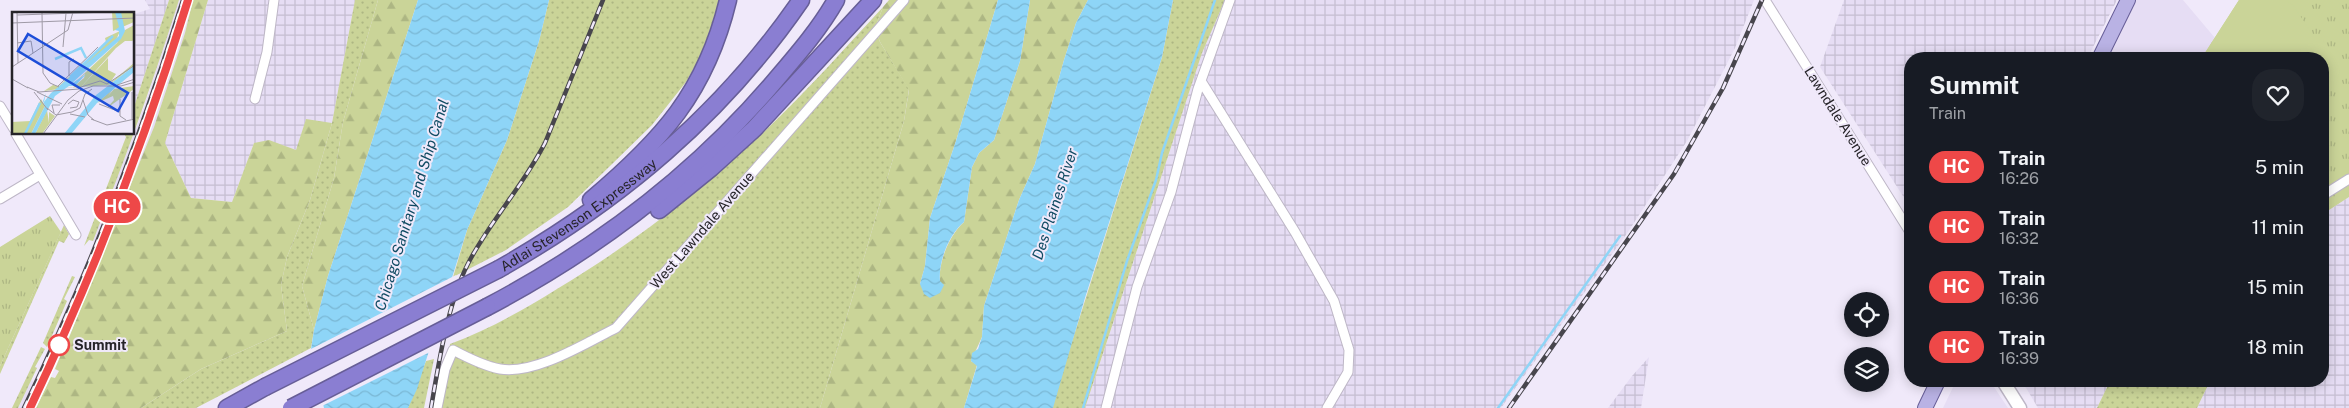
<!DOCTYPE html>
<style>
body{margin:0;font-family:"Public Sans",sans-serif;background:#20242c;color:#f1f3f6;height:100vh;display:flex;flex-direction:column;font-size:19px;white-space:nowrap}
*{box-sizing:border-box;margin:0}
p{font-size:16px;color:#9ea1a6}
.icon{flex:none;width:28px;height:28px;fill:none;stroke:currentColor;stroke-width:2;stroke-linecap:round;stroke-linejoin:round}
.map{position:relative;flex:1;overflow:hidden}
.sheet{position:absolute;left:1904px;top:52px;width:425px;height:335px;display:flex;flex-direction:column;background:#171b24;border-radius:20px;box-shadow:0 2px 12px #0003}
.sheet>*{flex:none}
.badge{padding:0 10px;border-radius:16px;font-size:18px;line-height:32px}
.tools{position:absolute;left:1844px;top:292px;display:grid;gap:10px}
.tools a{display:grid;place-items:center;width:45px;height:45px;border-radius:50%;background:#171b24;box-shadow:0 2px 12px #0003;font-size:25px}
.map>.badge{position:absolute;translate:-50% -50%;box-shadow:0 0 0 2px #fff}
.round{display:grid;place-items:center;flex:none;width:52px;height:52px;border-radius:20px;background:#20242c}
.head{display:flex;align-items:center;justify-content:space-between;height:85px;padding:0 25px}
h1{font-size:24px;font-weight:700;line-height:38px}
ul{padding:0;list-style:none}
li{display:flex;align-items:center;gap:15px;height:60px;padding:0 25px}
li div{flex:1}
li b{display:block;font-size:19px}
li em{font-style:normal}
li .badge{min-width:55px;font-weight:700;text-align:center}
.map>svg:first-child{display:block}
.built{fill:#e6ddf4}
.industrial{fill:url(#industrial-grid)}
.grass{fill:url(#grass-dots)}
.forest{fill:url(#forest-firs)}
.park{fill:url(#park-tufts)}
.garden{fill:#cad498}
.water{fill:url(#water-waves)}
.pier{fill:#f0e9fa}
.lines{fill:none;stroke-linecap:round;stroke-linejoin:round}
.stream{stroke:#8ed5f7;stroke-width:2.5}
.street-casing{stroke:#beb7c7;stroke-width:11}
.secondary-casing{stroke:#beb7c7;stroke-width:15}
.primary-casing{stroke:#675e97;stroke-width:16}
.highway-casing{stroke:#675e97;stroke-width:19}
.street{stroke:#fff;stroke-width:9}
.secondary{stroke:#fff;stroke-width:12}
.primary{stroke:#b9b2e4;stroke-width:14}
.highway{stroke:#8a7ed2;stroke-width:16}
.rail-casing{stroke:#48464d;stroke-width:4.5}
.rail{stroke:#f0e9fa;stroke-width:2.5;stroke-dasharray:8;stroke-linecap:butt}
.highway-bridge-casing{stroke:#675e97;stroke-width:19;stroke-linecap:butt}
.highway-bridge{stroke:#8a7ed2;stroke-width:16}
.line-casing{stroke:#fff;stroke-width:11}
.line{stroke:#ee4848;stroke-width:8}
.stop-dot{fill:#fff;stroke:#ee4848;stroke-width:2.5}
.labels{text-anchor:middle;stroke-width:4;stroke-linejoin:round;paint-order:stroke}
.street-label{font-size:14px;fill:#262429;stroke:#f0e9fa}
.stop-label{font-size:14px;font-weight:bold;fill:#262429;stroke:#f0e9fa;text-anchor:start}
.water-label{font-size:15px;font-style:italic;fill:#104b63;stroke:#f0e9fa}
.inset-river{fill:none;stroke:#8ed5f7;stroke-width:2.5}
.inset-road{fill:none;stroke:#9f9aa6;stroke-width:1}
.view{fill:#1d4ed8;fill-opacity:0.15;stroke:#1d4ed8;stroke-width:2.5}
.inset-edge{fill:none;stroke:#262429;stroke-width:2.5}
</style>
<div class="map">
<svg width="2349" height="408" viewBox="0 0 2349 408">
<defs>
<pattern id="industrial-grid" width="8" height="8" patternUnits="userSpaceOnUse" patternTransform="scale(1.25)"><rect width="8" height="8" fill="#e6ddf4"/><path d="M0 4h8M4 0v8" fill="none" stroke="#c5bed1"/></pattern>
<pattern id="grass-dots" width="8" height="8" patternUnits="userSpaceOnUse" patternTransform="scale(1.25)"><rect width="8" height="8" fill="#cad498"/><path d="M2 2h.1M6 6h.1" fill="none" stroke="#adb683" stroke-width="1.8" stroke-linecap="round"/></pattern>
<pattern id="forest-firs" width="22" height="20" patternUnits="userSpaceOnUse" patternTransform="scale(1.25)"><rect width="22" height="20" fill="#cad498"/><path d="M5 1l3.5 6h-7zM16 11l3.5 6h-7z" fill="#adb683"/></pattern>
<pattern id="park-tufts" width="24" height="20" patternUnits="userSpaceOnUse" patternTransform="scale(1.25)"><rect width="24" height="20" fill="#cad498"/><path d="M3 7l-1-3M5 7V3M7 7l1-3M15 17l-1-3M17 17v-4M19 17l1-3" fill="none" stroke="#adb683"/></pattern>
<pattern id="water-waves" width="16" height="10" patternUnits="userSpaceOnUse" patternTransform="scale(1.25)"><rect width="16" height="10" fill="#8ed5f7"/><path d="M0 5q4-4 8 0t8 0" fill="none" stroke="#7ab7d4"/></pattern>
</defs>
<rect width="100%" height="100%" fill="#f0e9fa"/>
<path class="built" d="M179,0H193L185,33L154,127L80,311L77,310L32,408H18L31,380L34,382L95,242L93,241L144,107Z
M2133,0H2183L2215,38L2201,59H2103Z
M1956,381H1990L2008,408H1943Z"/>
<path class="industrial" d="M145,0H169L134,107V14L150,9Z
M208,0H355L332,123L306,120L296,150L282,145L254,143L232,202L191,198L165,143Z
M1225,0H1754L1735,48L1687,141L1628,232L1501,408H1085L1202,53Z
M1844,0H2117L2087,59H1910V207L1820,67Z
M2349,197V408H2197L2210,381H2322L2323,214Z
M1649,357L1641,408H1608L1632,376Z
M2022,381H2110L2097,408H2038Z"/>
<path class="grass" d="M169,0H179C153,82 124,162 93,241L89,240L84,246L126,137L124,134H134V107Z
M355,0H378L343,122L334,178L302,286L314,330L311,348L196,408H141L201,369L287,331L281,285L287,257L310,200L332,123Z
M549,0H720L707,45L686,82L652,125L568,207L506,250L453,277L467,230L507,140L539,41Z
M1173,0H1225L1202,53L1085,408H1051L1162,57Z
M883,7L875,28L880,42L909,89L904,121L820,408H441L450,344C488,330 523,310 557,289C634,243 703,189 768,128C808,90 845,48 883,7Z
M64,225L69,234L64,243L59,241L0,374V366Z
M72,276L75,277L64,299L67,301L47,347L43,343Z
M41,347L45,349L35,367L37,368L18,408H12Z
M434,359L424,408H408L426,361Z
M2110,381H2210L2197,408H2097Z"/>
<path class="forest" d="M193,0H208L165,143L191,198L232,202L254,143L269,140L296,150L306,119L332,123L310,200L287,257L281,285L287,331L201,369L141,408H36L51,377L55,378L59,371L55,369L62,352L65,353L66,351L64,350L154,127L185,33Z
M378,0H418L328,276L314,330L302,286L334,178L343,122Z
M889,0H998L956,141L930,218L925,266L920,284L940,281C938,262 950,234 964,222L972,167L979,153L994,140L1020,61L1030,0H1088L1076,23L1064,60L1035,164L1019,200L984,306L982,337L971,361L977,365L964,408H820L904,121L909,90L880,42L875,28L883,7Z"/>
<path class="park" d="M2239,0H2349V197L2323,214L2322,59H2201Z
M50,216L61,232L0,366V247Z"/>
<path class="garden" d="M2239,0H2285L2293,5L2313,35L2321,37L2340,70L2336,85L2323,94L2322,59H2201Z"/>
<path class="water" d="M418,0H549L539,41L507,140L467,230L417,389L408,408H324L323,404L302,408L314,330L328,276Z
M998,0H1030L1020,61L994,140L979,153L972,167L964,222C949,234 938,262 940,281L944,285L940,293L930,298L924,294L920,284L925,266L930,218L956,141Z
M1088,0H1173L1162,57L1085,298L1053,408H964L977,366L971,361L972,353L978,349L982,337L984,306L1019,200L1035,164L1064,60L1076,23Z"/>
<path class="pier" d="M456,275L432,351L318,408H299L309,350Z"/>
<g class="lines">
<path class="stream" d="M1083,408L1127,261L1156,180L1162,153L1215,0
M1498,408L1620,236"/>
<defs>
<path id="street" d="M1765,0L1910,232
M1201,81L1295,232L1334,301L1349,350L1348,372L1327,408
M255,99L267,52L274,0
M0,106L14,129
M16,134L76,235
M2322,196L2349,179
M0,199L40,175
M437,408L445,369L453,350C468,358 484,366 500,369C535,375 586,343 616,328L904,0
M1106,408L1137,287L1171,192L1198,89L1230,0"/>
<path id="secondary" d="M2003,381L2020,408"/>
<path id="primary" d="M2099,59L2128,0
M1925,408L1938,381"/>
<g id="highway">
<path d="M591,200C662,140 706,92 728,0"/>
<path d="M659,210L711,168L754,129L873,0"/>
<path id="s1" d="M499,269C620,200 722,115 801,0"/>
<path d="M487,307C597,249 693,177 774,82C796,56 819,30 836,0"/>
<path d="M227,408L265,387"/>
</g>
</defs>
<use href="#street" class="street-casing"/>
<use href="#secondary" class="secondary-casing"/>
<use href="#primary" class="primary-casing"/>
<use href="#highway" class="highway-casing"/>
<use href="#street" class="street"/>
<use href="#secondary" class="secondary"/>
<use href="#primary" class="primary"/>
<use href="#highway" class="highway"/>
<defs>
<path id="rail" d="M24,408C87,276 140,140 183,0
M431,408C439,362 448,299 471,258C493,218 524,184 545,143L603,0
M1509,408L1674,174L1723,88L1762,0"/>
</defs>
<use href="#rail" class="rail-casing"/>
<use href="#rail" class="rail"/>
<defs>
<path id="highway-bridge" d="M265,387L499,269
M291,408L487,307"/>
</defs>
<use href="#highway-bridge" class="highway-bridge-casing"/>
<use href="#highway-bridge" class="highway-bridge"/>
</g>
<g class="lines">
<defs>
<path id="line" d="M30,408C93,276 145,140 188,0"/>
</defs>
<use href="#line" class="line-casing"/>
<use href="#line" class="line"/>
</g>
<circle class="stop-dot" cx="59" cy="345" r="10"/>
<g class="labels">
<g class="street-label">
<text transform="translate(1838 116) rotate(58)" y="5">Lawndale Avenue</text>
<text dy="5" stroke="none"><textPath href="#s1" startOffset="96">Adlai Stevenson Expressway</textPath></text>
<text transform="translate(702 230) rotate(-49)" y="5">West Lawndale Avenue</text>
</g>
<g class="stop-label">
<text x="74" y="350">Summit</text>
</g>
<g class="water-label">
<text transform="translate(1055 204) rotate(-72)" y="5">Des Plaines River</text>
<text transform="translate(412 205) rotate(-73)" y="5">Chicago Sanitary and Ship Canal</text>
</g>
</g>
<g transform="translate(12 12)">
<rect width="122" height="122" fill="#f0e9fa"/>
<path d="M108,19L104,28L47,77L32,79L41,73L47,74L76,48L94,30L93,26ZM96,46V58L104,62L97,72L122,51V54L97,73L69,75ZM29,87L33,94L19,122H0V110L18,109ZM35,98L37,111V100L43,104L30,122H23Z" fill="#cad498"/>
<path d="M122,13V28H120L122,29H113L104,36L69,75L53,76H60L72,66L73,62L59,74L105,31L113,18ZM122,74V77L95,96L102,88L101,84L85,91L101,77L96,84L102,77Z" fill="#cad498"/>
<path d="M100,0H122V10L101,19Z" fill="#cad498"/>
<path d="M103,0H109L113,19L109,27L59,72L74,62L63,74H57L43,84L23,122H19L33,94L31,89L34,81L32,90L39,81L107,24V19L103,18L107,15ZM122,54V60L85,91L59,122H52L84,83Z" fill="#8ed5f7"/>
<path class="inset-river" d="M43,47L69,36L74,46M58,65L101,24M13,122L28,91"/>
<path class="inset-road" d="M5,0L6,51M30,1L31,61L38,71L47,75M5,3L97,0M0,11L123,6M5,31L19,29L21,41M51,35L54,1M0,55L56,18L61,0M57,64V50L62,47M0,67L16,76M105,73L123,67M46,74L86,35M15,75L27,80L67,77M66,76L88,69L95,72L123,53M22,80L36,98M25,80L50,92M120,80V107M108,87V104L114,108M71,88L76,103L82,108M56,92L61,88L67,90L65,95L58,96M87,92L108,100M35,96L44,103L60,100L68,96L73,82L80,77M42,101L40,93H48M58,102L73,105M79,107L95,113L123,107M31,122L56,88L67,79L81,74H109L123,70"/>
<path class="view" d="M16,22L116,81L106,99L6,39Z"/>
<rect width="122" height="122" class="inset-edge"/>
</g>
</svg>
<div class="tools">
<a><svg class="icon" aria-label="locate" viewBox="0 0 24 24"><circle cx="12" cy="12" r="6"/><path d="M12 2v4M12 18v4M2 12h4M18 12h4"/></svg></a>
<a><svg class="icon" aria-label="layers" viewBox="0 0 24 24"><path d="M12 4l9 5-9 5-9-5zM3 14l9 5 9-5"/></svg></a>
</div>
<b class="badge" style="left:117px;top:207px;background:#ee4848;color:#fff">HC</b>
<section class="sheet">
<div class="head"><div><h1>Summit</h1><p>Train</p></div><a class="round"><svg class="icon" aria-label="heart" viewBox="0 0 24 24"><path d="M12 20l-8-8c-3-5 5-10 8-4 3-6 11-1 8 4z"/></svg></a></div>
<ul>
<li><span class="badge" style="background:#ee4848;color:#fff">HC</span><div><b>Train</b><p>16:26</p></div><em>5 min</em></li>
<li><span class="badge" style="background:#ee4848;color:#fff">HC</span><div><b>Train</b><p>16:32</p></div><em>11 min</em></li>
<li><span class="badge" style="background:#ee4848;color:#fff">HC</span><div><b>Train</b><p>16:36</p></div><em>15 min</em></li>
<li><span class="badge" style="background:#ee4848;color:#fff">HC</span><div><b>Train</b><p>16:39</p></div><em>18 min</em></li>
</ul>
</section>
</div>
